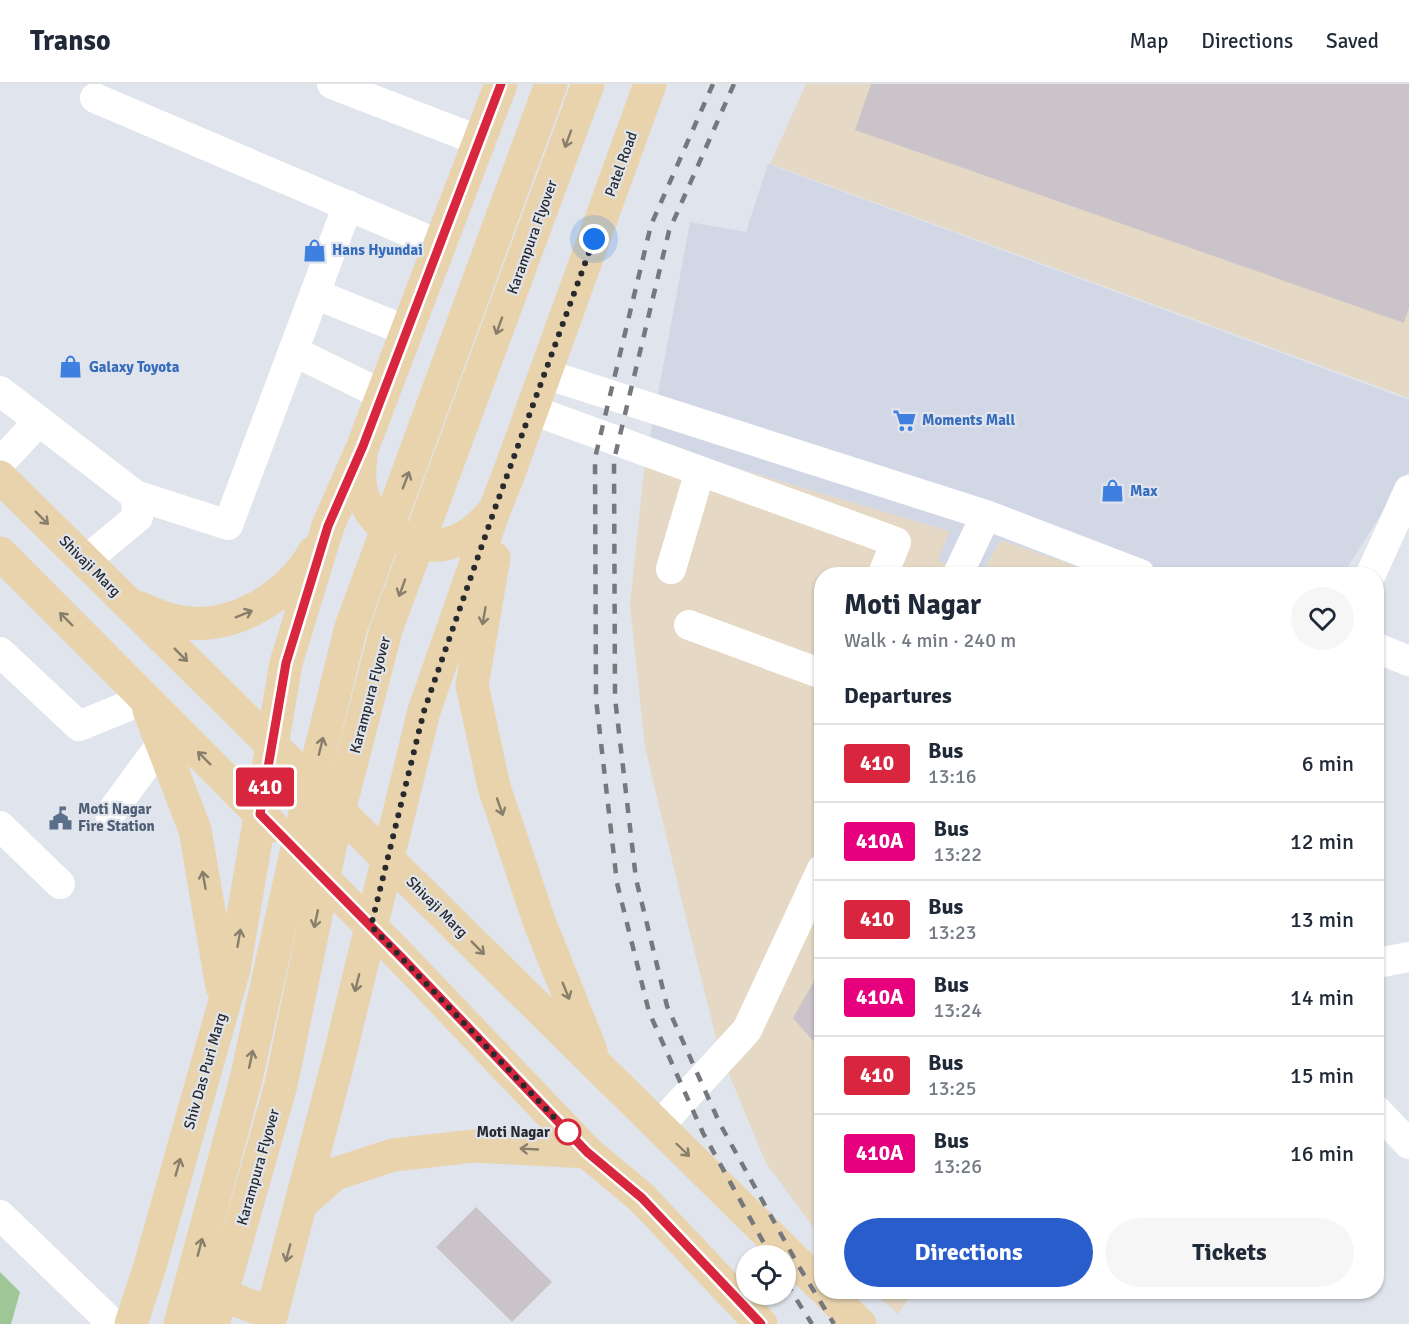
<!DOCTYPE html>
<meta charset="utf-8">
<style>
body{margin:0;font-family:Signika,sans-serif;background:#f6f6f7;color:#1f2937;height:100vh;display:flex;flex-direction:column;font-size:22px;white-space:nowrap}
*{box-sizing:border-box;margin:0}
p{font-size:20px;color:#747a83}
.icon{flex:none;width:33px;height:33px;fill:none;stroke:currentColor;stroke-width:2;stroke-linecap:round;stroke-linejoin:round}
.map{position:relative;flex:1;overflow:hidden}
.sheet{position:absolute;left:814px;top:483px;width:570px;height:732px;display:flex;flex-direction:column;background:#fff;border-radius:24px;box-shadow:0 2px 4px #0004}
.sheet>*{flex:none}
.badge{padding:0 12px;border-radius:4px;font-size:21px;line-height:39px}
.buttons{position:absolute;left:736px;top:1161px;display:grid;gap:12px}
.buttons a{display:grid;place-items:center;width:60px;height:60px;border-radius:50%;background:#fff;box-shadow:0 2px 4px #0004;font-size:30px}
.you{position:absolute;width:30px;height:30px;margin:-15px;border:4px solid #fff;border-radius:50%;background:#1a73e8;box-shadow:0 0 0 9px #1a73e833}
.map>.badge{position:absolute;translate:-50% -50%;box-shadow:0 0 0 3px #fff}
h2{padding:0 30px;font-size:22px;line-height:54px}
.round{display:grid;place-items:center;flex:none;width:63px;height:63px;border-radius:32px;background:#f6f6f7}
.summary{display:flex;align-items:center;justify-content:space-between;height:102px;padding:0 30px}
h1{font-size:28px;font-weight:700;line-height:45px}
.primary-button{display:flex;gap:12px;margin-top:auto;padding:12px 30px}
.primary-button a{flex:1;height:69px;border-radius:36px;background:#285dcb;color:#fff;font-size:24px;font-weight:700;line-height:69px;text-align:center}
.primary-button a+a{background:#f6f6f7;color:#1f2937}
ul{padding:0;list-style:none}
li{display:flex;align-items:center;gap:18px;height:78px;padding:0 30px;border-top:2px solid #e0e1e3}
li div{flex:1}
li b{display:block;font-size:22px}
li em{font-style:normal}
li .badge{min-width:66px;font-weight:700;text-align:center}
header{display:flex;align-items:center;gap:36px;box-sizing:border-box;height:84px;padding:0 30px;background:#fff;border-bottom:2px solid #e0e1e3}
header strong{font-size:28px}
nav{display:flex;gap:33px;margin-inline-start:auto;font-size:21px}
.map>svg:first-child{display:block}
.commercial{fill:#e5d9c5}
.built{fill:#d2d7e6}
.green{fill:#9ec696}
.building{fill:#cac3ca}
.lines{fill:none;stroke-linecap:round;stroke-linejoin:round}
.minor{stroke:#fff;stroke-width:30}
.major{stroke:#e8d3ac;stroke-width:33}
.rail{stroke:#75787d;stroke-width:4.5;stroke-dasharray:10 10;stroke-linecap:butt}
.oneway{stroke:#887e6c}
.line-casing{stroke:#fff;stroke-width:14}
.line{stroke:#d7263d;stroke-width:9}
.walk{stroke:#282a2d;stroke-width:6;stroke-dasharray:0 10.8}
.stop-dot{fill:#fff;stroke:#d7263d;stroke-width:3}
.labels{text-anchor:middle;stroke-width:4.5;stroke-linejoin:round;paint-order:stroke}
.street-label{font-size:15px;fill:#282a2d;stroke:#e0e4ec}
.shop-label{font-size:15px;font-weight:bold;fill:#366cbe;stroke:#e0e4ec;text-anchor:start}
.service-label{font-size:15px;font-weight:bold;fill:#4e5e75;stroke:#e0e4ec;text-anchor:start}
.stop-label{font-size:15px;font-weight:bold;fill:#282a2d;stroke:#e0e4ec;text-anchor:end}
</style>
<header>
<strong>Transo</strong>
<nav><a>Map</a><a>Directions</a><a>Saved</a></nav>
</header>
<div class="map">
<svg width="1409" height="1240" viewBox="0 0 1409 1240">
<rect width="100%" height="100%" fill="#e0e4ec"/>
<path class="commercial" d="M806,0H1409V314L770,80Z
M647,358L950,447L967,490H822V1155L766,1079L720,969L681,814L645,663L630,521Z
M1001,456L1098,490H981Z
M873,1208H913L898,1230Z"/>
<path class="built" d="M768,80L1409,316V387L1343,490H1098L1001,456L981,490H967L938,477L949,447L649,358L690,138L746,148Z"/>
<path class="green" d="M0,1188L20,1208L11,1240H0Z"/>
<path class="building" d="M871,0H1409V224L1404,239L855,46Z
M822,883V967L793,934Z
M476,1123L552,1198L512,1238L436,1163Z"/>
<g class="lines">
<path class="minor" d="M332,0L480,57
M95,14L440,161
M315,210L407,247
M293,267L383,311
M545,290L986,431L1140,490
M0,307L135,411L138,433L85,477
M532,326L896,458L883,490
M0,379L39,337
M135,411L228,441L348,121
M671,485L700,387
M958,490L986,431
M1371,490L1409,406
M689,541L822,590
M1377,564L1409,577
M0,568L79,642L145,615
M110,730L162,659
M0,742L60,800
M1377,879L1409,873
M1377,1027L1409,1060
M659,1042L747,946L822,785
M0,1131L113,1240"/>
<path class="major" d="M361,374C359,387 359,402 364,415C377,448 419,470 453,458C471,452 481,441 494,427
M0,393L822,1203
M0,469L272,742
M494,474L472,601L494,703L539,837L591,967
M137,523C148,527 160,533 172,536C227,551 287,515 314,468
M149,626L195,746L222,903
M312,783L402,874L587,1068L642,1114L761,1240
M301,1120L335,1090L393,1071L474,1062L587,1068
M202,1203L272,1230
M827,1208L860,1240
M131,1240L150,1182L234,885L286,579L328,442L363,362L501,0
M180,1240L246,995L305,728L351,543L551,0
M213,1240L281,1001L332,754L386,546L588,0
M269,1240L338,978L424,627L494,427L508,392L650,0"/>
<path class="rail" d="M713,0L651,141L595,374L596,615L617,799L649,928L703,1049L771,1172
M734,0L669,147L614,376L615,614L636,795L667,922L720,1040L798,1181L834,1240
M786,1199L812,1240"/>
</g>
<defs><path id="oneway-shaft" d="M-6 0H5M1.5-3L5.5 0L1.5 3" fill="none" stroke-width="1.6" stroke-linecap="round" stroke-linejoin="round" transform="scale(1.5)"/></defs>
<g class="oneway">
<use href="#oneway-shaft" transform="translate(568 55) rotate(110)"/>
<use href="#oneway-shaft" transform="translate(499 242) rotate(110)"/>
<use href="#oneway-shaft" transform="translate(406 396) rotate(-69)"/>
<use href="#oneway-shaft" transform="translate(42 434) rotate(45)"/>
<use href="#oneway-shaft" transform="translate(402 504) rotate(110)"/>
<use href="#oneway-shaft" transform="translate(244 530) rotate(-22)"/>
<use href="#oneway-shaft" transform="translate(484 532) rotate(100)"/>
<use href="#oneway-shaft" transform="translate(66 535) rotate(-135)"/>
<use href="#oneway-shaft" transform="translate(181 571) rotate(45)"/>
<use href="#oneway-shaft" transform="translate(321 662) rotate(-76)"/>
<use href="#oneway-shaft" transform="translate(204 674) rotate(-135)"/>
<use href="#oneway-shaft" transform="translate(500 723) rotate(71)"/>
<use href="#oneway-shaft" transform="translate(204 796) rotate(-100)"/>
<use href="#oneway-shaft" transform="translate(316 835) rotate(102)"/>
<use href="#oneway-shaft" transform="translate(239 854) rotate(-80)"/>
<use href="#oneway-shaft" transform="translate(478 864) rotate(45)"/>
<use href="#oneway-shaft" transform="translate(357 899) rotate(104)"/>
<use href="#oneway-shaft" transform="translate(566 907) rotate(68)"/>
<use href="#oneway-shaft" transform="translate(251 975) rotate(-78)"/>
<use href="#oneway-shaft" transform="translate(529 1065) rotate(-177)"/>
<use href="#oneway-shaft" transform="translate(683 1066) rotate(44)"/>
<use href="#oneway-shaft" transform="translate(178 1083) rotate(-74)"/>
<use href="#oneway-shaft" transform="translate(200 1163) rotate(-75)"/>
<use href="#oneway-shaft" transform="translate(288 1169) rotate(105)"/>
</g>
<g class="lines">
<defs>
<path id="line" d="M501,0L363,362L328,442L286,579L260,730L402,874L587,1068L642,1114L761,1240"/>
</defs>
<use href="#line" class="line-casing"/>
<use href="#line" class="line"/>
<path class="walk" d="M568,1048L572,1052L371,842L424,627L494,427L594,155"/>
</g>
<defs>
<symbol id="shop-bare" viewBox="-9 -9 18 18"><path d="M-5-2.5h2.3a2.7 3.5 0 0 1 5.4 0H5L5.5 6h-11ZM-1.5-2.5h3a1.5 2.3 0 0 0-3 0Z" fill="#3f7fe0" stroke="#e0e4ec" stroke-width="2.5" paint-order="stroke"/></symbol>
<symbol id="supermarket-bare" viewBox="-9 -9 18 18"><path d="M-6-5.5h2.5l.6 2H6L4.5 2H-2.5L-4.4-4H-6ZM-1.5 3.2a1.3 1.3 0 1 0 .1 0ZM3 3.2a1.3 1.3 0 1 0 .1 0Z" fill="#3f7fe0" stroke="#e0e4ec" stroke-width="2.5" paint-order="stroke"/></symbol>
<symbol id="civic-bare" viewBox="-9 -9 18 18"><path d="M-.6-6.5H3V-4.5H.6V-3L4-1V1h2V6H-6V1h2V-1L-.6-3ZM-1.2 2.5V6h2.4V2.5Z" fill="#5c6f8a" stroke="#e0e4ec" stroke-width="2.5" paint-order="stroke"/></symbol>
</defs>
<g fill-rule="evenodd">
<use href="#shop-bare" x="298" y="150" width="33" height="33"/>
<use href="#shop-bare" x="54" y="266" width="33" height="33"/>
<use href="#supermarket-bare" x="888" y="320" width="33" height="33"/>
<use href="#shop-bare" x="1096" y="390" width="33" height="33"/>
<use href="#civic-bare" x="44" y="718" width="33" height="33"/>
</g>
<circle class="stop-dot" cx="568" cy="1048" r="12"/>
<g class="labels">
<g class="street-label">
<text transform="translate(621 80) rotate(-70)" y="5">Patel Road</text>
<text transform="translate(532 153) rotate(-70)" y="5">Karampura Flyover</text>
<text transform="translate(90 482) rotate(45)" y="5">Shivaji Marg</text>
<text transform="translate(370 611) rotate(-75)" y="5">Karampura Flyover</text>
<text transform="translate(437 823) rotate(45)" y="5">Shivaji Marg</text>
<text transform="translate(205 987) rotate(-74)" y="5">Shiv Das Puri Marg</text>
<text transform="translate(258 1083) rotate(-74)" y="5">Karampura Flyover</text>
</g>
<g class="shop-label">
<text x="332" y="171">Hans Hyundai</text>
<text x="89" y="288">Galaxy Toyota</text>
<text x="922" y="341">Moments Mall</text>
<text x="1130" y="412">Max</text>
</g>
<g class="service-label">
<text x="78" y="730">Moti Nagar<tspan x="78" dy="17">Fire Station</tspan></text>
</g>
<g class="stop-label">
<text x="550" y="1053">Moti Nagar</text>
</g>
</g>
</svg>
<div class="buttons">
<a><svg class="icon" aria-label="locate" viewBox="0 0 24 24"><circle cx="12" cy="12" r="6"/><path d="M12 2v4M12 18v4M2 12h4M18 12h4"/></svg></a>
</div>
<div class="you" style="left:594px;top:155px"></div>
<b class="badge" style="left:265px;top:703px;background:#d7263d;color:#fff">410</b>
<section class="sheet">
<div class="summary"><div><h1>Moti Nagar</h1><p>Walk · 4 min · 240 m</p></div><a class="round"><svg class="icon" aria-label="heart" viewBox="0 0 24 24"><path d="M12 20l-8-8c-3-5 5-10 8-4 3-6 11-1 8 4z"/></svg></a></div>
<h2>Departures</h2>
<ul>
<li><span class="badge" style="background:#d7263d;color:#fff">410</span><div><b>Bus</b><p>13:16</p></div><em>6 min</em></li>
<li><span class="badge" style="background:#e6007e;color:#fff">410A</span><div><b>Bus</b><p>13:22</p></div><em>12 min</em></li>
<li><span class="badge" style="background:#d7263d;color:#fff">410</span><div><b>Bus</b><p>13:23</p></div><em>13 min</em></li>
<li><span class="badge" style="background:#e6007e;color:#fff">410A</span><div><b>Bus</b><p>13:24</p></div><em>14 min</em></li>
<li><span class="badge" style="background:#d7263d;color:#fff">410</span><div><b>Bus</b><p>13:25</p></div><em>15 min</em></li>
<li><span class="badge" style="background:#e6007e;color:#fff">410A</span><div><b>Bus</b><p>13:26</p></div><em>16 min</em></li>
</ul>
<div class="primary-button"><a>Directions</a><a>Tickets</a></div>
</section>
</div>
